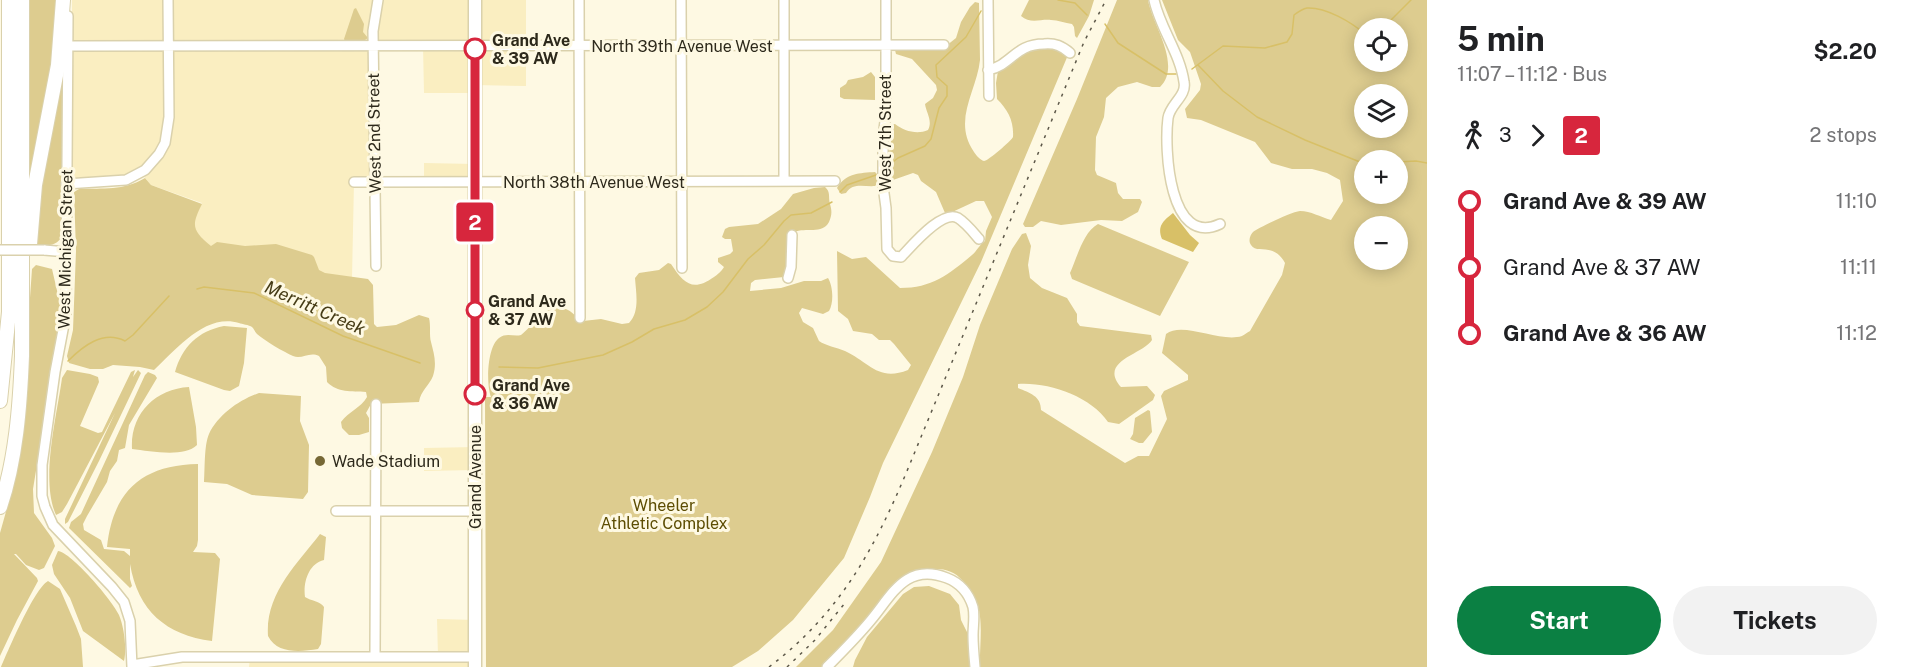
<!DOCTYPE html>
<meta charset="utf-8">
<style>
body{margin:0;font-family:"Public Sans",sans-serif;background:#f2f2f2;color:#202124;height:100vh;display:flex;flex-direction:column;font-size:22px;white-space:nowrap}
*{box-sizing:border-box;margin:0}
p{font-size:20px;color:#757577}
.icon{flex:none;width:33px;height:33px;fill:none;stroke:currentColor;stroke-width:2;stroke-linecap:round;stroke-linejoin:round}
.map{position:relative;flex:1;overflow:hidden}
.side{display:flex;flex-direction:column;background:#fff;width:480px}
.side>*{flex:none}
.badge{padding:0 12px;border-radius:4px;font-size:21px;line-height:39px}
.controls{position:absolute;left:1354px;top:18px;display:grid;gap:12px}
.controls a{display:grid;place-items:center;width:54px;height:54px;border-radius:50%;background:#fff;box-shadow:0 3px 15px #0003;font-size:30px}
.map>.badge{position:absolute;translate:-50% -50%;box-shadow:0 0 0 3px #fff}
.legs{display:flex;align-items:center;gap:9px;height:66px;padding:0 30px;font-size:20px}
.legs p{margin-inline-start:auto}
.overview{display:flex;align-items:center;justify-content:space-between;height:102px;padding:0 30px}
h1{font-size:33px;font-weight:700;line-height:45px}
.primary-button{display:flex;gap:12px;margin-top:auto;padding:12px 30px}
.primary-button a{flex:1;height:69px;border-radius:36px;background:#0b8043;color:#fff;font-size:24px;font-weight:700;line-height:69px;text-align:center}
.primary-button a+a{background:#f2f2f2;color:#202124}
ul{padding:0 30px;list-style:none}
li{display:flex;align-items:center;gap:21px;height:66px;font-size:22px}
li i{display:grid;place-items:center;width:9px;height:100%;margin:0 8px;background:currentColor}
li i::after{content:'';width:15px;height:15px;margin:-8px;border:4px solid;border-radius:50%;background:#fff}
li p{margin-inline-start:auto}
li:first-child i{background:linear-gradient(#0000 50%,currentColor 0)}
li:last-child i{background:linear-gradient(currentColor 50%,#0000 0)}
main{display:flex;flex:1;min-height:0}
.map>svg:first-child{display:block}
.built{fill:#faeec1}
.green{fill:#ddcc8f;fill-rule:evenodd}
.water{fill:#d8c067}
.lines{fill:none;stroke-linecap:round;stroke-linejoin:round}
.stream{stroke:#d8c067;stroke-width:1.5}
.minor-casing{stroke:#dad1ac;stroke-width:12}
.major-casing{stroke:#dad1ac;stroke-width:15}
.highway-casing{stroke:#dad1ac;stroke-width:16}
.minor{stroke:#fff;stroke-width:9}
.major{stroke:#fff;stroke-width:12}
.highway{stroke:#fff;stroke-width:14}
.rail{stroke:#5d5849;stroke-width:1.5;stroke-dasharray:3 6;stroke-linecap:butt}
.minor-bridge-casing{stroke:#dad1ac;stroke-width:12;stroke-linecap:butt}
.minor-bridge{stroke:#fff;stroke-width:9}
.line-1-casing{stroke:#fff;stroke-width:14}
.line-1{stroke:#d7263d;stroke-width:9}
.stop-1-dot{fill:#fff;stroke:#d7263d;stroke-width:3}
.poi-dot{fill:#766835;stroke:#fef9e3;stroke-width:2}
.labels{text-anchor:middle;stroke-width:6;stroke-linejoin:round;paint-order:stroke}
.stop-label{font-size:16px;font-weight:bold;fill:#2d291b;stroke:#fef9e3;text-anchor:start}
.street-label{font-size:16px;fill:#2d291b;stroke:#fef9e3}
.poi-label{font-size:16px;fill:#2d291b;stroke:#fef9e3;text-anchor:start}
.park-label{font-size:16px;fill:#5d4d03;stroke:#fef9e3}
.water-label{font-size:18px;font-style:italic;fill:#473d17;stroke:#fef9e3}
</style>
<main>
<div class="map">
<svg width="1427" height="667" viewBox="0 0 1427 667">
<rect width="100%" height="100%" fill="#fef9e3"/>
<path class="built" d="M72,0H526V86L475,85V93H424L423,46L374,47L376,182H354L352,278L343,336L254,293L196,232L194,225L195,217L202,203L151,185L141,173L137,175L72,183Z
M424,163L475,164V183L424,182Z
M475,447V470L424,471V448Z
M437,619L475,620V667H249L250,657L438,656Z"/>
<path class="green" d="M28,0H60L59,32L28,194Z
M1029,0H1094L1089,16L1077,38L1075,36L1074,27L1072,24C1065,23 1058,20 1051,20C1040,19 1030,24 1021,16Z
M1117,0H1148C1153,26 1182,65 1160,87H1152L1137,82L1118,87L1106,98L1104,117L1096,137L1095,170L1097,175L1116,183L1118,193L1123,199H1140L1142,202L1138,212L1122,221L1101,220L1061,225L1041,221L1033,227H1025L1023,224L1077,99Z
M1162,0H1427V667H980C979,636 988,605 963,581C955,572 947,569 935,569C921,570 907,572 896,581C886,590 880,603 871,614C857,633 839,651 821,667H796L833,630L881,562L932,452L963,377L980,325L1012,249L1022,234L1026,233L1031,246L1028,265L1030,278L1042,288L1067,298L1077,314V322L1080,326L1151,335L1152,340C1142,355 1098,361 1121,387L1147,386L1155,395L1153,400L1119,424L1108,422C1090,396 1049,382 1018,384V388C1030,393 1041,396 1041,410L1125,463L1138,456H1149L1167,419L1161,396L1164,391L1188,380V375L1162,353L1166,334C1183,321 1220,343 1242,336C1242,336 1250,331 1250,331L1282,275L1285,263C1273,241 1257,255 1251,245C1248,241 1250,235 1253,232C1260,227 1291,212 1300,211C1311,211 1320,217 1331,220L1343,201L1340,180L1327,173L1312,169H1292L1271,163L1255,142L1201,120L1187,118L1185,109L1200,90L1201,84L1190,52L1178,40ZM1365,28H1398V62H1365ZM1365,94H1398V128H1365ZM1365,160H1398V194H1365ZM1365,226H1398V260H1365Z
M975,2L979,3L980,60C977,91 952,120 974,152C976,155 980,160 984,161C988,161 1011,141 1013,137C1014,121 1008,110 997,99L996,83L998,71L1025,50L1047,46L1068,55L981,262L883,463L870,497L844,558L793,620L758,651L732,667H486L485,397H491C486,384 487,347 499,338C507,332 513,337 521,335C535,325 546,299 568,310C574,313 577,319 583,321L601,319L622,324L629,323C640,312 636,293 635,278L639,273L659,270L668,263L671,264C684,284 693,292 714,277C718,274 721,272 724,267L718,262V258L730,254L733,251L731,239H725L722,237L725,229L729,227L758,224L781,209L793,194L814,188L825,187C831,192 828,197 830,204C832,211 832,215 829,222C822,235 806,227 794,232L791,255L784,277L755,280L751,283L750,291L781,288L804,281H821L828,278C833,286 834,303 829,311L823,314L802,308L799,313L803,322L813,328L819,341C826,346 836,347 845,351C869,362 878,382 908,370L911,365L894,344L890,340H879L872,334L853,331L848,319L838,311L837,251L852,259L866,257L900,288C932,288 948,275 972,255C977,251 979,245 985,241L986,231L992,217L984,201H976L948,214L945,213L936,192L921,181L918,175L913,173L893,180L888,177L887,164L891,141L889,125L895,124C904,131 917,135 928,130C933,121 926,112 925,104L933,98L937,90L936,85L912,59L896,54L895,50L946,46L956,38L961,22L970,7Z
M356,8L364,24L363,32L368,38L362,42L345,41L344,39L354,9Z
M64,66L63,235C56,248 46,245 33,245L36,192Z
M871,72L875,77V100L844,99L840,97V88L846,84L848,80L863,77Z
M875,172L878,175V183L875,186C864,187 853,182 846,193L841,194L837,188C846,173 860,173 875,172Z
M145,178L151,185L202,204C191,226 192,230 211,246L217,242L245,246L276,244L312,255L314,257L319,270L325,273L368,279L373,285L374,324L377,327L396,325L419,315L429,318C431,326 429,335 431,342C434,354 437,363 433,376C429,386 421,390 419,402L371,404L366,413L369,418V432L359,435H349L342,428L341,422C349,411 361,408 367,397L366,392C351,391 338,393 327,382L326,367L319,356C309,351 302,360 293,356C284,352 265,341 257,334C255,332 254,329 252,327C249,325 242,324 239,323C205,313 176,350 154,370L140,367L113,365L103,369H90L69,363L67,356L73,330L76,251L74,192L79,189C104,188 123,191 145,178Z
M1098,224L1189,262L1160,316L1072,279L1070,273C1077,258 1083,232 1098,224Z
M36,265L52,269L62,312L33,489L34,513L52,538L55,546L44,568L39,570L26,565L16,554H14L37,578L38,581L17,620L0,656V533L16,476L23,433L27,398L29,312L32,269Z
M224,326L247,328L244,363L239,386L230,391L224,390L175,372C182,347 198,331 224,326Z
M67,370L90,374L98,377L99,382L80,426L98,433L102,432L131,372L135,370L133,377L138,370L141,373L99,461L68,522L65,524V519L115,413L67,504L62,512L56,515C40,480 57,415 62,378Z
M148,372L155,375L157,378L129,425L125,448L119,450L117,461L110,471L107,482L87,516L83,524L84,530L101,540L104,549L124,551L130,556V549L107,547C113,491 142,465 198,464V540L197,546L193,552L215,553L220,559L212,641C166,635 138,611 130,564V579L132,586L130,588L69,528L71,522L81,514L145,375Z
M189,387L196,427L197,445C184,458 150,451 132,449C130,414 155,389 189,387Z
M259,393L301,396L300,421L309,445L308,492L303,499L252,495L227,484L204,482C205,469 204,445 209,434C218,415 239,400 259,393Z
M1148,410L1150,411L1152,432L1143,443H1139L1130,439L1133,434L1135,418Z
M320,534L326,537L324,560C308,564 303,583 305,597C311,601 320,601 324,607L321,644L318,649C300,652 277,654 268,636C265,594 297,564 320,534Z
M58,551C71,552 113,601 119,615C124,627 127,648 124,661L83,631L70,598L54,574L52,565Z
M48,581L60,589L76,626L81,639L83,667H1C9,649 34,589 48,581Z
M929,586L950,594L959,605L961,620L967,632L971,667H853L855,660L867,637L903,594L914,587Z"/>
<path class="water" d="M1173,213L1190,235L1199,243L1193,252L1162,239C1157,226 1163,221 1173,213Z"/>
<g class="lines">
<path class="stream" d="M1058,0L1075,3L1087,15
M1105,24L1118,43L1166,74H1176
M1383,28L1411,0
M1198,65L1223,91L1257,117L1305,140L1365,164
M1192,69L1223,46L1265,48L1287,42L1292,34L1294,15C1298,12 1302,9 1307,8C1326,7 1351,22 1365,34
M1398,162L1416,161L1427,163
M888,166L898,158L925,146L931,139L939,108L947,96V86L937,77L936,65L966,37L981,11
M840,192L847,185L876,175
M197,289L204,287L254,293L343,336L420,363
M68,361C83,346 103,330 125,341L133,335L169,296
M499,367L538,368L603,355L632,342L654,329L685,320L707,307L723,292L748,259L764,245L784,221L791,215L811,213L832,202"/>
<defs>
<path id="minor" d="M579,0L580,318
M681,0L682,268
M886,0V114L883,137V186L886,208L887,249L893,256L901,257C911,247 942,209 958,218C966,223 973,232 979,239
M988,0L989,96
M1154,0C1160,28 1180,53 1184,82C1187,96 1170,104 1168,118C1164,149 1169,248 1220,224
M68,16L66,314L55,372L42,465V496L45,507L53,525L112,587L124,602L130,621L132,667
M68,46L944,45
M988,70C1012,65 1015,44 1044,44C1055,43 1062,46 1070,53
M784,181V0
M354,182L835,181
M66,184L126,180L145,170L159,154L165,143L169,117L168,0
M44,250L67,252
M376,266L373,31L378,0
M788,278L791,267L792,235
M336,511H475
M375,657L376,404
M132,665L182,657H475
M827,667C842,652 857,637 871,620C892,595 906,562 947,578C960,583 969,594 973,607C975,616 973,626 973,635C973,646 974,656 975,667"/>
<path id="major" d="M475,0V667"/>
<path id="highway" d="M30,244L35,185L58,65L63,0
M0,401L9,312V0
M0,507C16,460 20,406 22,356V0"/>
</defs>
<use href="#minor" class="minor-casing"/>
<use href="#major" class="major-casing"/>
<use href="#highway" class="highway-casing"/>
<use href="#minor" class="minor"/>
<use href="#major" class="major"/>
<use href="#highway" class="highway"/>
<path class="rail" d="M769,667C839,614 874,550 907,471L1084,42L1106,0
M787,667L815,640L845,603"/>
<defs>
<path id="minor-bridge" d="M0,250H44"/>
</defs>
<use href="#minor-bridge" class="minor-bridge-casing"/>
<use href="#minor-bridge" class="minor-bridge"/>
</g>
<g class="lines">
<defs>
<path id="line-1" d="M475,49V394"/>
</defs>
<use href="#line-1" class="line-1-casing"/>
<use href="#line-1" class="line-1"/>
</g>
<g class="stop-1-dot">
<circle cx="475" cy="49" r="10"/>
<circle cx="475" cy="310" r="8"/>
<circle cx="475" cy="394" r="10"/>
</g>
<circle class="poi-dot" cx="320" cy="461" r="6"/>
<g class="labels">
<g class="stop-label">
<text x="492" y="46">Grand Ave<tspan x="492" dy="18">&amp; 39 AW</tspan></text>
<text x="488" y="307">Grand Ave<tspan x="488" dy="18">&amp; 37 AW</tspan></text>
<text x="492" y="391">Grand Ave<tspan x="492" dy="18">&amp; 36 AW</tspan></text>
</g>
<g class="street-label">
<text x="682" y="52">North 39th Avenue West</text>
<text transform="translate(374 133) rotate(-91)" y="6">West 2nd Street</text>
<text transform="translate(885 133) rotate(-90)" y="6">West 7th Street</text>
<text x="594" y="188">North 38th Avenue West</text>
<text transform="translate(65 249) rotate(-89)" y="6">West Michigan Street</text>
<text transform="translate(475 477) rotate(-90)" y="6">Grand Avenue</text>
</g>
<g class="poi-label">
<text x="332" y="467">Wade Stadium</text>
</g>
<g class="park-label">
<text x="664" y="511">Wheeler<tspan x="664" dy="18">Athletic Complex</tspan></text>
</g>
<g class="water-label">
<text transform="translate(315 308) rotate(24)" y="6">Merritt Creek</text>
</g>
</g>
</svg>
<div class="controls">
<a><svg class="icon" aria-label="locate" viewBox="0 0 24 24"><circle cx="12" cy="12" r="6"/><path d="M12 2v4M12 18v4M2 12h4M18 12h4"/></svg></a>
<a><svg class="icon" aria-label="layers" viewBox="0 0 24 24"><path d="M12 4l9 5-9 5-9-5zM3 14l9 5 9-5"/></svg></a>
<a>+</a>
<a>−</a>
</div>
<b class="badge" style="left:475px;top:222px;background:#d7263d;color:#fff">2</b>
</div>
<section class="side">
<div class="overview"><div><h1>5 min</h1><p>11:07 – 11:12 · Bus</p></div><b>$2.20</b></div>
<div class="legs"><svg class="icon" aria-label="walk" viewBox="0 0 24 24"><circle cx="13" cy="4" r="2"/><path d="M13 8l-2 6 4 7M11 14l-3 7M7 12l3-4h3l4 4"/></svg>3<svg class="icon" aria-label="forward" viewBox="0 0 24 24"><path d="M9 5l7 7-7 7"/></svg><b class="badge" style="background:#d7263d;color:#fff">2</b><p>2 stops</p></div>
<ul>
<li><i style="color:#d7263d"></i><b>Grand Ave &amp; 39 AW</b><p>11:10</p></li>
<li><i style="color:#d7263d"></i><span>Grand Ave &amp; 37 AW</span><p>11:11</p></li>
<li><i style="color:#d7263d"></i><b>Grand Ave &amp; 36 AW</b><p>11:12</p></li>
</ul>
<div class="primary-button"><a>Start</a><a>Tickets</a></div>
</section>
</main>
